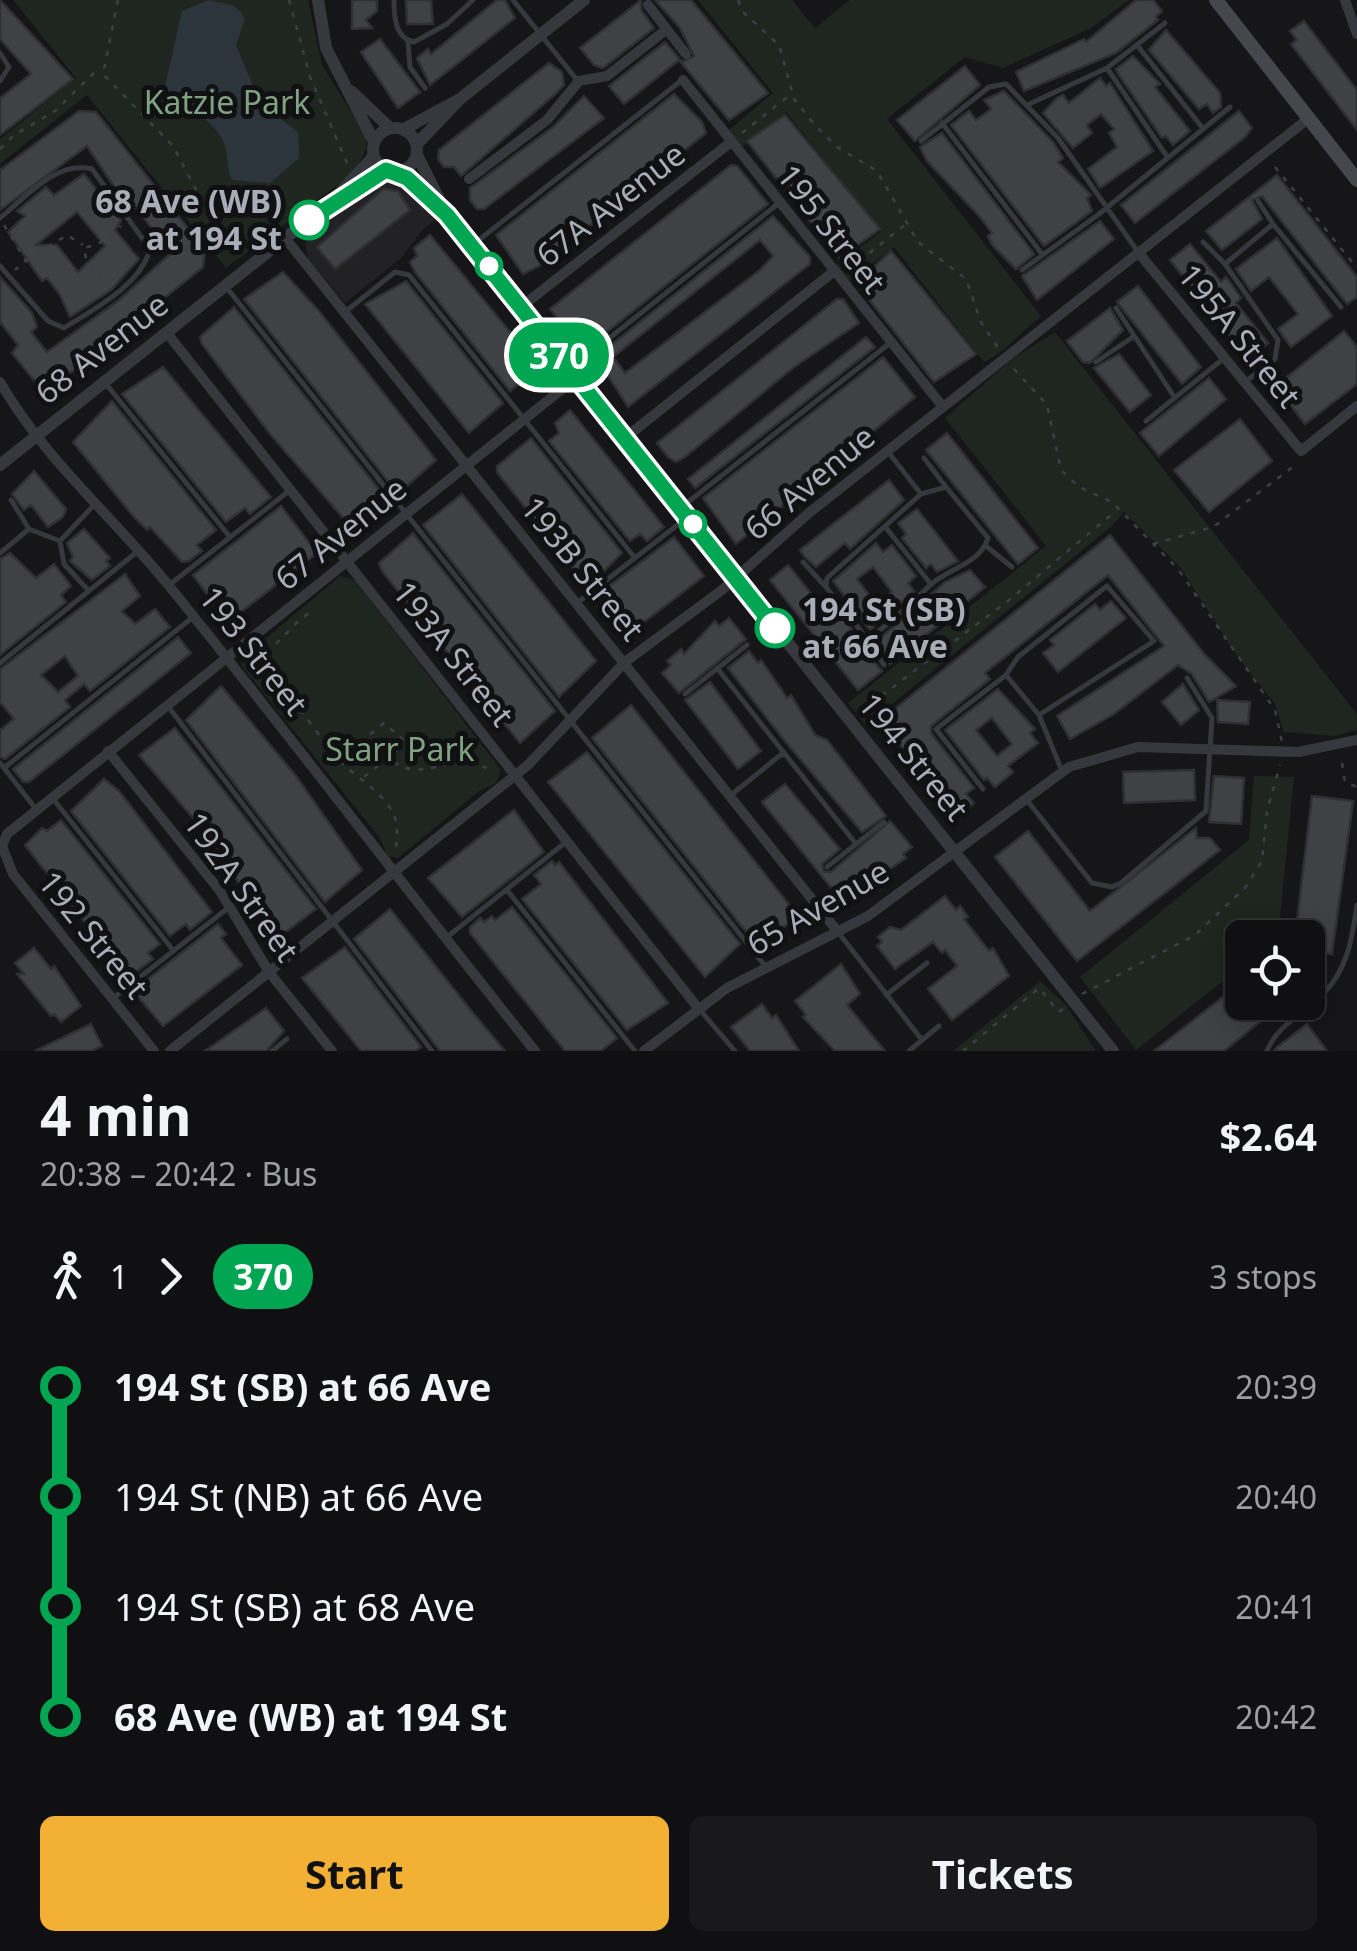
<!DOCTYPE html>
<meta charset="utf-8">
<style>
body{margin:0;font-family:"Noto Sans",sans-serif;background:#19191b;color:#f1f3f6;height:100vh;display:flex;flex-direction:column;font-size:38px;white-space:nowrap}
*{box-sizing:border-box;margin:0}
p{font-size:32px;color:#9c9d9f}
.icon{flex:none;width:55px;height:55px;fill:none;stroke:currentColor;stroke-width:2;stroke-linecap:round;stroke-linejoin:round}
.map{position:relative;height:1051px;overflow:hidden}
.side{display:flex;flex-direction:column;background:#101012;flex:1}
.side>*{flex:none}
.badge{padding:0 20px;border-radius:32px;font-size:35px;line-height:65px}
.fabs{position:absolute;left:1225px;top:920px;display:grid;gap:20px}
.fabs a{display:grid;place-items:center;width:100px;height:100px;border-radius:15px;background:#101012;box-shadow:0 5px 25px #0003,0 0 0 2px #303032;font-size:50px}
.map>.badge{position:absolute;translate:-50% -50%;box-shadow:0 0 0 5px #fff}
.legs{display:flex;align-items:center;gap:15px;height:110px;padding:0 40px;font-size:32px}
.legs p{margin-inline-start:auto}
.headline{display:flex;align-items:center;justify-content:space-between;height:170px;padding:0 40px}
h1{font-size:55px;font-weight:700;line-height:75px}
.action{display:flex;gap:20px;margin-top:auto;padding:20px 40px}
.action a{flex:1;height:115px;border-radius:15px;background:#f2b134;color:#111;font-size:40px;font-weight:700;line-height:115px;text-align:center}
.action a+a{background:#19191b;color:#f1f3f6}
ul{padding:0 40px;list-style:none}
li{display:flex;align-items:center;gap:35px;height:110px;font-size:38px}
li i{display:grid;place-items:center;width:15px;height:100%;margin:0 12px;background:currentColor}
li i::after{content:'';width:25px;height:25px;margin:-12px;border:8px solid;border-radius:50%;background:#101012}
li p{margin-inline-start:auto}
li:first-child i{background:linear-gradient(#0000 50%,currentColor 0)}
li:last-child i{background:linear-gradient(currentColor 50%,#0000 0)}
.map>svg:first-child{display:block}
.built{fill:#222225}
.green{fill:#1e261f}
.water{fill:#2c353c}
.building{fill:#404145;stroke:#303034;stroke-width:2.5;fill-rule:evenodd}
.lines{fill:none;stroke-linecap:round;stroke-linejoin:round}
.path{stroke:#3d3f44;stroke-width:2.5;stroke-dasharray:5 8;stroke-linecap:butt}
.service{stroke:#37383d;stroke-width:5}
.minor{stroke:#37383d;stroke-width:10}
.tertiary{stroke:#37383d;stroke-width:12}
.secondary{stroke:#45474d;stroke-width:14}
.line-1-casing{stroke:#fff;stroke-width:22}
.line-1{stroke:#00a651;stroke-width:15}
.stop-1-dot{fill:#fff;stroke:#00a651;stroke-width:5}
.labels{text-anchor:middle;stroke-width:10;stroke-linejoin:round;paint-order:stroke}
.park-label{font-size:32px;fill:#7fa381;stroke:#111113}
.stop-label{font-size:32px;font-weight:bold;fill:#a8adb8;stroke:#111113;text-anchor:end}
.street-label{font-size:32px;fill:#a8adb8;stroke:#111113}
</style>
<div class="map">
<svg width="1357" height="1051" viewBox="0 0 1357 1051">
<rect width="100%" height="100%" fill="#161618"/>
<path class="built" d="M379,178L394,179L413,189L437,219L424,228L401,258L345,303L308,258L305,244L355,194Z"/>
<path class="green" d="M13,0H308L322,65L366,136V149L358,166L343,181L226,268L87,95L0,164V139L76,78Z
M698,0H792L815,28L850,0H1129L1091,28L1003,68L965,57L887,119L1041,316C1021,332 1006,351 984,362L894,247L850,282L837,266L881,231L786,112L742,147L729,130L773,93Z
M1055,332L1357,714V730L1335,736L1284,732L1275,704L1237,656L1180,567L1124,512L1112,526L866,725L848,703L1046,546L945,418L1011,360Z
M340,576L355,580L501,770L496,783L479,791L398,858L388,856L379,837L241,665L248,647L262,642Z
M1254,776L1294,777L1278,937L1242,938V966L1136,1050L1080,977L1249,840Z
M1040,981L1065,1004L1096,1051H953Z"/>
<path class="water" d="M209,0C227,6 235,0 245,19L236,45L260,103L298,132L299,158L270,183L232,180C226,167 229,154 223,141C212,117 180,105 164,91L182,11Z"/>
<path class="building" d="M0,0L73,79L0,135V98L31,74L0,39Z
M352,0H377V11L366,20L372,28L352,29Z
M406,0H431L433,24H407Z
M497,0H505L515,18L430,85L417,58L428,49L431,54Z
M641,0V10L654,28L603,68L594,65L580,48Z
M655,0H691L768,93L729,120L679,60L624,104L609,86L665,42L682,62L694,56L680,28Z
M1136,0H1153L1162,11L1156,17L1158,20L1116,53L1024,91L1016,72L1084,39L1086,42Z
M1304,21L1357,90V130L1291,44L1297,40L1290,31Z
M1166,30L1220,93L1221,107L1213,113L1207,104L1199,109L1149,50Z
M380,39L420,92L398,108L361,52Z
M1133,56L1160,84L1155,87L1190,131L1173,145L1166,136L1162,138L1119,75L1116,69Z
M549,63L562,72L564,85L554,95L461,176L454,167H444L438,159L439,150Z
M965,66L980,85L915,141L897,120Z
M1100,78L1106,86L1110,83L1153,151L1100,188L1088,169L1117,147L1109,133L1114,129L1101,114L1087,125L1092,133L1073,148L1043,113L1057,98L1063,95L1069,103Z
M1004,91L1053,142L1063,158L1058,162L1091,195L1087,198L1092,211L1044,246L951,125L969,111L976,120L991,109L984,100Z
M674,94L702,122L706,133L541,265L523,274L496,235Z
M584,96L604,118L484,209H477L470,200V188L553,127Z
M79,111L96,112L164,198L205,250L203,267L54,386L37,384L12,353L18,345L0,322V277L32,313L37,327L31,332L47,352L119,300L171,253L136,208L131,212L87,146L0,210V170Z
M1239,111L1252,128L1245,137L1135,223L1121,205Z
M785,115L880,229L839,258L747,141Z
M942,133L1034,254L1016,269L993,246L988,236L992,233L980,217L927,161L920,147Z
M731,165L737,166L768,204L584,350L550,309Z
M84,174L121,220L115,230L139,259L111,290L70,317L60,295L47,278L42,281L8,232L25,216L17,211L46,187L54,195ZM77,212L105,246L78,272L57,245H36Z
M1277,175L1357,277V297L1347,304L1262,196L1252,200L1262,219L1222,250L1206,231Z
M383,189L398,191L410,210L335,269L317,247Z
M773,216L810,257V264L628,407L596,357ZM760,240L773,256L760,270L625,373L613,357Z
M1100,221L1114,239L1037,300L1022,276Z
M430,235L544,373L528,386L523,381L510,391L415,272L410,262L417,256L414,248Z
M1277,238L1332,316L1291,347L1278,329L1298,314L1269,277L1251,291L1236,269Z
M1190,244L1221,282L1226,277L1241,298L1236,303L1268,343L1248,359L1170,260Z
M891,251L976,354L934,382L856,283Z
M283,272L319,311L436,460L398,494L244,299Z
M406,281L503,403L469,433L365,304Z
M1138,286L1201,367L1182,384L1117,302Z
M837,299H843L859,323L794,367L685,457L676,462L668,457L657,443Z
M234,307L389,502L353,529L270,434L202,344L200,337Z
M1110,308L1123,330L1090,363L1083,362L1067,341Z
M1344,331L1357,347V384L1305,424L1276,386Z
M866,337L875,347L695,488L688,479Z
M1119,354L1151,395L1130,412L1094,368Z
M883,357L915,397L736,544L703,498Z
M163,367L271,497L250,514L245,508L226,522L122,394Z
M1209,378L1226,399L1159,456L1140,433Z
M112,401L216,530L197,545L202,551L189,561L182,562L150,527L147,530L134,517L73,442Z
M570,410L664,527L647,541L640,534L630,541L549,441L559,433L555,423Z
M1240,419L1272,461L1209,512L1174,470Z
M947,433L1038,548L1018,564L926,450Z
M531,438L622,553L588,587L497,472V466Z
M34,471L66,509L63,517L48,527L31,505L24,510L12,494Z
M889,480L904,500L850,549L845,543L816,567L804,556L800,550Z
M462,494L596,661L559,697L423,525Z
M281,506L317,553L228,622L193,575Z
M917,509L958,561L937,572L931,564L926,568L902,538L906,534L898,523Z
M84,529L110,558L106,561L110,566L92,580L70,561L73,557L67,543Z
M413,533L555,711L520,743L382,571L379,563Z
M1110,535L1205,655L1236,686L1209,702L1192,674L1178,665L1114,714L1070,739L1057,716L1164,646L1108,575L985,673L990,679L931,726V733L974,788L966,794L974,803L955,818L881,720Z
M674,537L704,576L627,635L596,596Z
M876,543L883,552L892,545L916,576L908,583L914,591L870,630L833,581ZM873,567L892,592L876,604L857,579Z
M10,553L36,578L54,564L71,586L61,595L66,602L0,655V559Z
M788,565L826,612L833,606L852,629L848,632L882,671L858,690L770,580Z
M970,570L985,587L890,664L878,640L945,582Z
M125,574L140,596L122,611L135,624L155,609L170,627L90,691L84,684L65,700L70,707L5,759L0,757V730L14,719L0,702V669ZM65,656L78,676L58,692L41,675Z
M1111,601L1126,618L1058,672L1043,653L1054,645L1050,640L1095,604L1100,610Z
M729,618L746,639L679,693L662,673L671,665L667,661L681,649L684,654L715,621L719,626Z
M178,637L191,653L29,782H23L13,769Z
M749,651L758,663L761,660L787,698L791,695L815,735L827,740L886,816L862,832L784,740L728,668Z
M710,682L761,751L738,769L685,700Z
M1183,684L1199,710L1181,725L1162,702Z
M221,686L296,776L362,870L325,902L186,720Z
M998,689L1035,729L1030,733L1038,743L1008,766L1013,772L995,787L987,778L984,780L945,730ZM992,718L1012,744L997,756L976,730Z
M1217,700L1250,702L1248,724L1218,722Z
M631,705L798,916L776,933L773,929L755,943L592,738Z
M175,728L316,909L275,940L211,839L139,755Z
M587,752L740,944L705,977L548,782Z
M1194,770L1195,800L1124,803L1123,772Z
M1214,776L1244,778L1241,824L1209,822Z
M104,779L119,791L212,912L190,930L186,924L170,936L71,811Z
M785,784L840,849L822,864L824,872H831L890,821L912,847L903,854L906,858L842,901L762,802Z
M1312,796L1353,801L1332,954L1308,951V938H1295Z
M514,810L544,852L462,917L428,878Z
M61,820L160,944L148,953L153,959L128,978L25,845L42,828L47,831Z
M1196,828L1197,838H1210L1220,850L1077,961L995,857L1028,831L1090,911Z
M552,861L555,865L559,862L668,1003L627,1030L522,899L541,884L534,875Z
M945,896L956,910L960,906L968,917L964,919L989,951L993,948L1009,976L952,1020L928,989L957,966L945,950L942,953L933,942L895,969L877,946L882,942L878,937L890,927L901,930Z
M512,907L617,1038L601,1051H565L470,933V927L480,918L484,922L492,916L495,920Z
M390,909L473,1013L505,1051H440L354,939Z
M218,924L226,934L221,938L242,965L163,1026L133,991Z
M345,947L421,1047L416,1051H361L302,978Z
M34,948L51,969L54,966L81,1006L61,1022L54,1014L51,1016L17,974H24L15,963Z
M841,964L860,994L847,1005L885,1051H835L803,1017L806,1015L795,1001Z
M1242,982V1002H1284L1224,1051H1154Z
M762,1004L772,1018L776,1015L799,1051H750L731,1027Z
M266,1008L284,1031L266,1051H205Z
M91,1024L102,1046L91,1051H35Z
M1307,1024L1327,1051H1274L1276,1048Z"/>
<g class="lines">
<path class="path" d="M118,0L103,74L173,146L210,216L239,251
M289,0L310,77L347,163
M738,0L743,12L779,45L794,99L814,124L837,147L877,171L918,242L966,279L981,322L1000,351
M742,133L791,94
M0,149L14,135L55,111L100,67
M1275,167L1357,268
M4,225L26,261L15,270
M26,261L67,235L83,245
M849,269L905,225
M109,289L87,263L84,248L98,244L121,226
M114,308L135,334
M1014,369L1047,405L1061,470L1079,487L1112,502L1178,569L1275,710L1282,742
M1153,544L1213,527L1294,466
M243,659C277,665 317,739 344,765C361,781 384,793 394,815C398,825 397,836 396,847
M256,660C279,646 290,625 312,611
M861,711L1008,601L1117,510
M340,759L384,723L402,739L401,747L389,757
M1342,763L1345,782L1357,787
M364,777L389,757C412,783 441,760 469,763C478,764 486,768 494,771
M1082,994L1195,935L1245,888L1262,861L1267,811L1280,765
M963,1051L1039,988L1059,1012L1064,1008"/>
<path class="service" d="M394,0C394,17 395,38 414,42L447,24L473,0
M513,0L577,80
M408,42L410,67L425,88
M1137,45L1201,126
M0,53L9,67L0,81
M1107,68L1166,155
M1027,105L1107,68L1165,23
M942,123L1042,254
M921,141L989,87L1006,84L1058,138L1138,252
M1258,201L1273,224
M0,218C26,197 56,160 92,169L150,249C141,285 94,309 64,328L48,321L0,266
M1203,242L1225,264
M475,243L682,80
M1022,270L1099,214L1230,107
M227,288L766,967
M1116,308L1175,398
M345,312L395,272L409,275L635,558
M1096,362L1133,337
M573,367L779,203
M1245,382L1275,359L1278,340L1225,264L1273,224L1341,307
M106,384L230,537
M1146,421L1223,359
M889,453L921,494L946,487L988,538C980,565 945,569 928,587C909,606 889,623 868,640L826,587L827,578L921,494
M924,458L946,487
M11,500L29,529
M683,506L890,343
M887,529L930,583
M60,541L64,564L89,591
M986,546L1012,567
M0,553L29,529L60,541L94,505
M803,562L826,587
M169,585L289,491
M577,603L685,519
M868,640L884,665
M0,663L138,551
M717,668L856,844
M1006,675L1018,657L1107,586L1154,641L1039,715
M685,694L747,645
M167,705L432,1051
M0,763L36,809
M4,768L193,617
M983,789L936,729L1006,675L1039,715L1062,771
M731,795L783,753
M1026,799L1092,883L1112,887L1121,883L1206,811L1212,718L1187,678
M54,800L173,950
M827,867L884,822
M507,890L635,1051
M838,932L922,1040
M447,937L566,842
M886,995L927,963
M112,999L228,908
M700,1010L735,1051
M272,1051L287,1039
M909,1051L939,1026
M1267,1051C1277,1025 1304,1014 1323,994C1348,969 1352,938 1357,905"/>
<path class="minor" d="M1345,0L1357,34
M648,5L686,54
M683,80L943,407
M469,179L547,120L579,81L607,76L667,29
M286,239L838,932
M1138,252L1301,451L1357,406
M521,307L731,142
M167,333L698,1008
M0,382C46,462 118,521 174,592C296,743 413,899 535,1051
M625,438L833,272
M108,751L220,891L269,972L332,1051
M154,1051L13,874L2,846L7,834L577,377
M170,1051L528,765L625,662L722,590L809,513L1309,118
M644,1051L727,988L868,916L1069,767L1138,747L1298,752L1357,740"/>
<path class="tertiary" d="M318,0L326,48L374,142
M351,91L390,128
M373 150a22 22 0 1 1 44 0a22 22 0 1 1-44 0Z
M404,129L460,99L584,0
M417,144L458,101
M417,155L447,215L1113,1051
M395,173L438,207
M339,198L386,170
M0,465L332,201L374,156"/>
<path class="secondary" d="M1216,0L1357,180"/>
</g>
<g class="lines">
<defs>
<path id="line-1" d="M309,220L386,170L407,178L447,215L775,628"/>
</defs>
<use href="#line-1" class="line-1-casing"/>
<use href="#line-1" class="line-1"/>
</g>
<g class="stop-1-dot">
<circle cx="309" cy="220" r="18"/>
<circle cx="489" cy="266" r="12"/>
<circle cx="693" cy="524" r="12"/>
<circle cx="775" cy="628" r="18"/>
</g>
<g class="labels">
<g class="park-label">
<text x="227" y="114">Katzie Park</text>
<text x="400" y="761">Starr Park</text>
</g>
<g class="stop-label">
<text x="282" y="213">68 Ave (WB)<tspan x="282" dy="37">at 194 St</tspan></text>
<text x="802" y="621" text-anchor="start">194 St (SB)<tspan x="802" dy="37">at 66 Ave</tspan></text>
</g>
<g class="street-label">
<text transform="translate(611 205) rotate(-38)" y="11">67A Avenue</text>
<text transform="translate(831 229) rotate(52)" y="11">195 Street</text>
<text transform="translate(1239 336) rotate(51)" y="11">195A Street</text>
<text transform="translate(102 349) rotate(-38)" y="11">68 Avenue</text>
<text transform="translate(810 483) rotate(-40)" y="11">66 Avenue</text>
<text transform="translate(341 534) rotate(-39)" y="11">67 Avenue</text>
<text transform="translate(582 569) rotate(51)" y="11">193B Street</text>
<text transform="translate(253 651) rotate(52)" y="11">193 Street</text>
<text transform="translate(453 654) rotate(52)" y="11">193A Street</text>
<text transform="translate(913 757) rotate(51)" y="11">194 Street</text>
<text transform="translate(241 887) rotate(55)" y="11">192A Street</text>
<text transform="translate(818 908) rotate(-30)" y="11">65 Avenue</text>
<text transform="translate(93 935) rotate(51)" y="11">192 Street</text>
</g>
</g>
</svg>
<div class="fabs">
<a><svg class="icon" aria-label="locate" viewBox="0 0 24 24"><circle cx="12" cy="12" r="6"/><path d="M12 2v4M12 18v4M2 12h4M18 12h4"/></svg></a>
</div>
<b class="badge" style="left:559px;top:355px;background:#00a651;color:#fff">370</b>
</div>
<section class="side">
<div class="headline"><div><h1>4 min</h1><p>20:38 – 20:42 · Bus</p></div><b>$2.64</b></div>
<div class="legs"><svg class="icon" aria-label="walk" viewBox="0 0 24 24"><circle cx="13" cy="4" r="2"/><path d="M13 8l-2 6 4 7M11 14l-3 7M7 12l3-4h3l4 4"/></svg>1<svg class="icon" aria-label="forward" viewBox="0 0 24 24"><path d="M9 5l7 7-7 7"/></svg><b class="badge" style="background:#00a651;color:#fff">370</b><p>3 stops</p></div>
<ul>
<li><i style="color:#00a651"></i><b>194 St (SB) at 66 Ave</b><p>20:39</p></li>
<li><i style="color:#00a651"></i><span>194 St (NB) at 66 Ave</span><p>20:40</p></li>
<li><i style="color:#00a651"></i><span>194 St (SB) at 68 Ave</span><p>20:41</p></li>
<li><i style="color:#00a651"></i><b>68 Ave (WB) at 194 St</b><p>20:42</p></li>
</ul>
<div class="action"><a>Start</a><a>Tickets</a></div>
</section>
